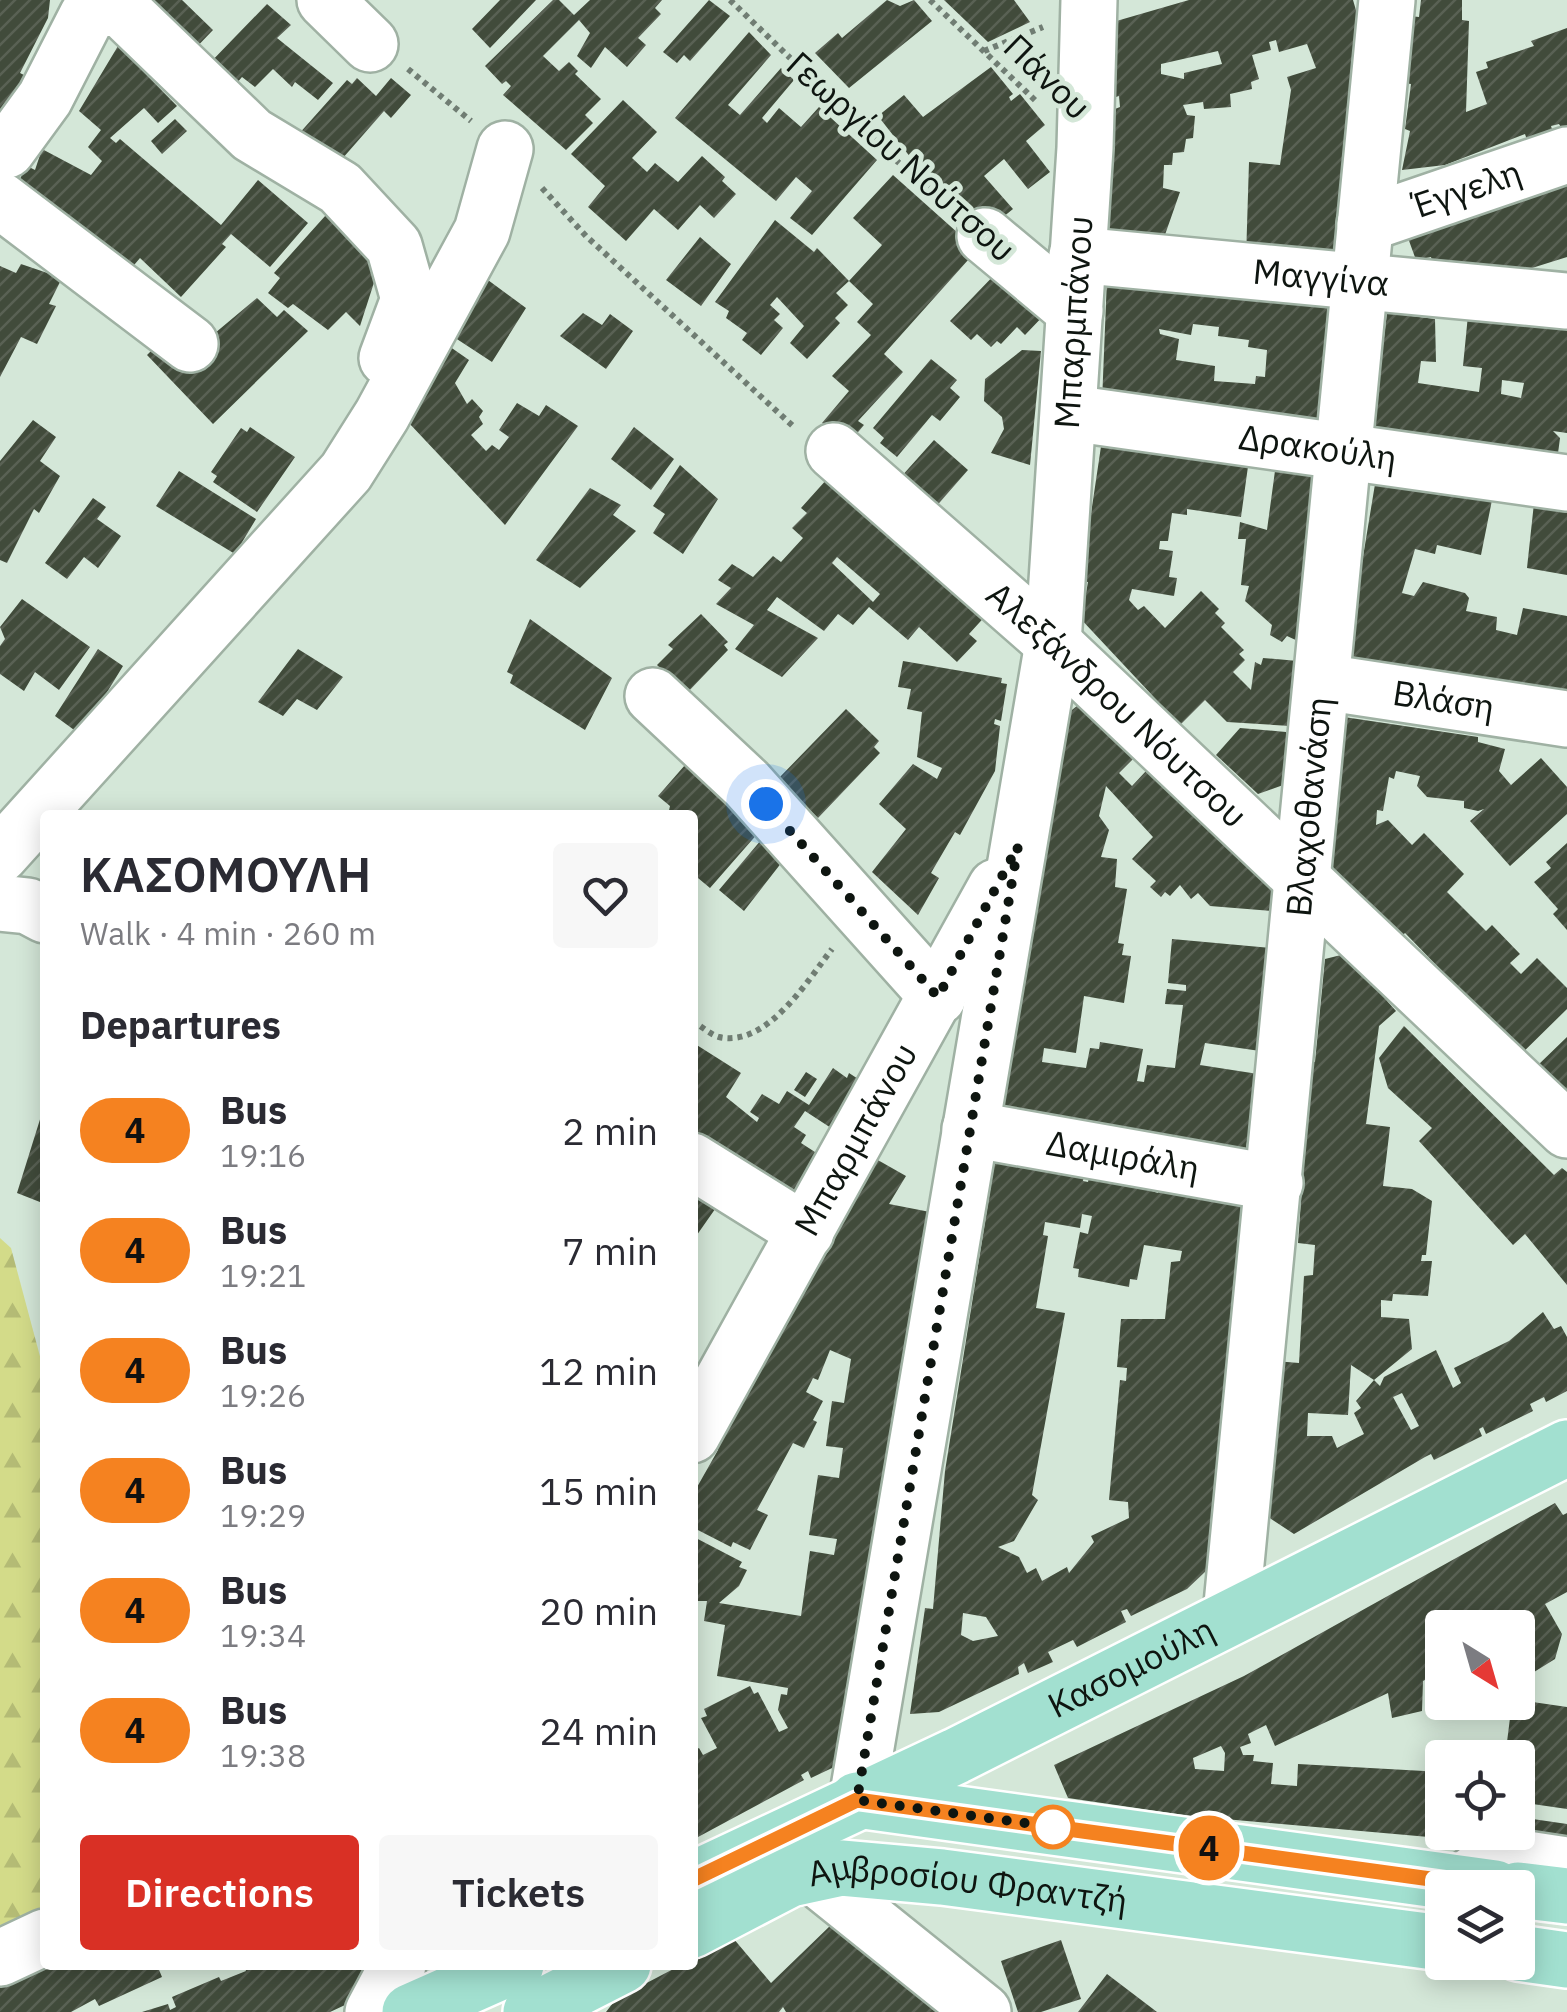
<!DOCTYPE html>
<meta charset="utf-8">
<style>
body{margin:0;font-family:"IBM Plex Sans",sans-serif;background:#f7f7f7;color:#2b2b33;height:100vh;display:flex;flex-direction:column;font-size:38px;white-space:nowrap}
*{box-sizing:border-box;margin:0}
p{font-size:32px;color:#7c7c81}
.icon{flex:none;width:55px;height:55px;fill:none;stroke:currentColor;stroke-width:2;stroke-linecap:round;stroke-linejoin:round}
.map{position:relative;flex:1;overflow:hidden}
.details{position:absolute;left:40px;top:810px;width:658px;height:1160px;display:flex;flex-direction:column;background:#fff;border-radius:10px;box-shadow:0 5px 25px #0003}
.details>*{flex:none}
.badge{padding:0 20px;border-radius:32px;font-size:35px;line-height:65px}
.needle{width:65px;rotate:143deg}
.buttons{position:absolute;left:1425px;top:1610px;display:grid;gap:20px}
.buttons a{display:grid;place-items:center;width:110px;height:110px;border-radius:10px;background:#fff;box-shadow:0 5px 25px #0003;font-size:50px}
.you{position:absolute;width:50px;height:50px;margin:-25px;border:8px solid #fff;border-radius:50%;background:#1a73e8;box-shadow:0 0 0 15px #1a73e833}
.map>.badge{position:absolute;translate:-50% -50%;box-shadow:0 0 0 5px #fff}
h2{padding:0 40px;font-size:38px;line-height:90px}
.round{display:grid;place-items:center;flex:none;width:105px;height:105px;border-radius:10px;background:#f7f7f7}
.overview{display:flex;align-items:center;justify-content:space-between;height:170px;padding:0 40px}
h1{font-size:48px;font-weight:600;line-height:75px}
.button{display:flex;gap:20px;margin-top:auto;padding:20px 40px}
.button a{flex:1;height:115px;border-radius:10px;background:#d93025;color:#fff;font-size:40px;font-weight:600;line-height:115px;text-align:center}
.button a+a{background:#f7f7f7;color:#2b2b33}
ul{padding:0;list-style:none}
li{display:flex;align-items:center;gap:30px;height:120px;padding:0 40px}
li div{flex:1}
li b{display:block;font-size:38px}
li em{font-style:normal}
li .badge{min-width:110px;font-weight:700;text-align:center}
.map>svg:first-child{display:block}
.forest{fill:url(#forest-firs)}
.building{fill:url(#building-hatch);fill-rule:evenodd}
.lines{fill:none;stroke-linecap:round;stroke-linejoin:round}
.minor-casing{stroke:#9fb1a3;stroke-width:60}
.major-casing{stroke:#fff;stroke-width:60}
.path{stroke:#707d73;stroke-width:6;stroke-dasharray:5 5;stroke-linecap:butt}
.minor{stroke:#fff;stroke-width:55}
.major{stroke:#a2e0d0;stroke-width:55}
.line-casing{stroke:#fff;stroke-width:22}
.line{stroke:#f58220;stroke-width:15}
.walk{stroke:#0e1510;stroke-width:10;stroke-dasharray:0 18}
.stop-dot{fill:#fff;stroke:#f58220;stroke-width:5}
.labels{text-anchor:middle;stroke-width:10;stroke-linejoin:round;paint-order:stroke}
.street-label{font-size:35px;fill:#0e1510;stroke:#d4e7d8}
</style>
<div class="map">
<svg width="1567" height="2012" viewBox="0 0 1567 2012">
<defs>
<pattern id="forest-firs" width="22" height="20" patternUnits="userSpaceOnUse" patternTransform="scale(2.5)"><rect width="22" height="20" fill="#d3db89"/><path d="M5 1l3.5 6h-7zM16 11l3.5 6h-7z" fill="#b4bb75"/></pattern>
<pattern id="building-hatch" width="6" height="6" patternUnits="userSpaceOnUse" patternTransform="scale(2.5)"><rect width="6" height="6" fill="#414b3b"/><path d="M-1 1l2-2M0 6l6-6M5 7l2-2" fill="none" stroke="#596154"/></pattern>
</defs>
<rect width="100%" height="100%" fill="#d4e7d8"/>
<path class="forest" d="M0,1238L11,1248L45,1375V1921L0,1942Z"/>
<path class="building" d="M0,0H50L48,18L20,73L26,76L7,114L0,119Z
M130,0H182L213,30L189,55Z
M500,0H536L490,48L472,29Z
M553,0H559L574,15L590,0H662L655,8L661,14L638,38L646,45L627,67L605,47L591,68L577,56L590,33L579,20L543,56L559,71L569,62L578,71L575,74L601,99L585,115L593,123L566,150L503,95L511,86L506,81L502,84L485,66Z
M709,0L730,16L690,61L684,55L677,63L663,52Z
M887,0L900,6L914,0L932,21L849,88L815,53L838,33L842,38Z
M944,0H1014L1030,22L988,42Z
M1189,0H1353L1360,24L1332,266L1246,259L1249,162L1280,165L1291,90L1287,77L1316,68L1307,44L1279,52L1276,40L1269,42L1271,50L1252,55L1259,79L1251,82L1252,89L1230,94L1231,107L1204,109L1203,102L1183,105L1187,115L1195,116L1193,138L1186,139L1184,152L1173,153L1172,165H1164L1163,188L1180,192L1160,249L1101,240L1105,113L1120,107L1119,96L1113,98V22ZM1218,51L1222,64L1184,73V79L1161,74V64Z
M1421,0H1462V20L1469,21L1466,112L1487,104L1476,72L1488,68L1486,62L1534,46L1531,41L1567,28V128L1562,129L1559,124L1551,126L1553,132L1527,140L1525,134L1445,165L1402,170L1410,131L1405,129L1411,84L1404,83L1410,16L1419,17Z
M267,4L291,25L277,38L333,83L318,100L295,82L292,87L273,69L255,87L242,77L231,90L206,67Z
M749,32L771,55L728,105L740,115L781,68L794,80L762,118L767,123L779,108L801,127L819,107L877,160L812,235L790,218L812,191L796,177L776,201L675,118Z
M118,46L177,106L158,123L144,108L110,138L116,143L120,139L221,225L258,180L308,223L270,267L231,234L222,244L226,247L181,297L140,258L123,278L16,186L27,166L35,170L42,149L91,175L102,161L88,147L101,130L79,111Z
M991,67L1013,94L1009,97L1011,101L1020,94L1045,125L1026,141L1050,172L1028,189L1004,159L984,176L1013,209L987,230L922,172L878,116L904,95L923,117Z
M357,78L376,96L391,78L411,95L391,118L384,111L335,167L297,136L347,80L352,84Z
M623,100L657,132L632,158L647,172L655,163L678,182L702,156L725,177L722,181L736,194L714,218L700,205L678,230L654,209L626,241L588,207L605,186L571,154Z
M175,119L187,131L162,154L151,141Z
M893,175L977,250L884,354L903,372L858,421L864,425L848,444L822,423L849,391L832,376L871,335L857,322L873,304L849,281L882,245L853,218Z
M1567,184V257L1513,274L1435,272L1431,257L1416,260L1408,238Z
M334,206L380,264L360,326L346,312L328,330L293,304L288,308L268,293L280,278L274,273Z
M775,220L814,252L817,248L849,281L836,293L848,305L835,318L840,323L807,359L790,343L804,326L777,297L770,305L780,314L774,320L783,328L761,355L742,340L747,333L726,318L729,311L715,302Z
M700,237L731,264L701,306L666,280Z
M21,264L62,278L49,304L56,306L37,344L21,337L0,377V266L16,273Z
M1001,268L1047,312L1025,335L1017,327L1001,344L997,341L991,347L977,334L971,340L950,321Z
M473,269L526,308L492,362L440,328Z
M1107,278L1336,303L1322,437L1102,402ZM1193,324L1219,327L1218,336L1249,340L1248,347L1267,350L1265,377L1256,376L1255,384L1214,381L1215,366L1176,360L1179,339L1160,334L1159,329L1191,335Z
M257,298L277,317L284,310L308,331L213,424L147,355L158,344L184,359Z
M583,313L602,325L610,314L633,331L606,369L560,336Z
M1387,313L1435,319L1436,362L1421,361L1418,383L1479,392L1482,368L1463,366L1468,315L1567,323V433L1553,431L1560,438L1556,469L1371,444ZM1502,380L1524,383L1521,398L1501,394Z
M433,335L469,360L455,383L467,404L472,399L483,411L479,417L483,424L471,435L486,451L492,445L499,450L509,437L499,430L517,403L539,416L546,405L578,426L505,525L392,405Z
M1022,350L1041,351L1030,465L991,453L1004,429L1002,417L984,401L985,379Z
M931,359L957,380L950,388L960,397L940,421L932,415L897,457L880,443L884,438L873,428Z
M33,420L56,437L40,461L60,476L39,513L34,509L7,563L0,560V461Z
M250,427L295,457L257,512L213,482L217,476L211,472L241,428L247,432Z
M634,427L674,459L651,490L611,459Z
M1103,433L1250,452L1241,517L1187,509V515L1172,513L1168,541H1160L1159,549L1173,551L1169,577L1177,578L1174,596L1132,589L1129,600L1138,610L1144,606L1165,628L1201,591L1219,609L1215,613L1225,623L1221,627L1244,650L1239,654L1245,660L1233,672L1251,690L1255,662L1261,665L1263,658L1298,661L1290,726L1227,722L1205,700L1180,725L1078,616L1081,593H1086L1088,582L1081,581Z
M934,440L968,470L926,518L892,487Z
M1277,456L1318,461L1300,642L1287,636L1282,642L1270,635L1272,625L1245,601L1249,586L1241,585L1246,539H1238L1240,522L1267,530Z
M680,465L718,499L683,554L653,533L665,514L653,506Z
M836,469L989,612L969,634L977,641L957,662L919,627L908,640L869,607L853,625L838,614L824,631L777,597L767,610L818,638L782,677L735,649L754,625L716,604L731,588L718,580L732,564L753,577L773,556L781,562L803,538L792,528L807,513L801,508ZM837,557L880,594L873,602L832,563Z
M179,471L256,519L235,554L156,506Z
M1377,472L1494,490L1481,555L1437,545L1435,554L1415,549L1402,593L1414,596L1423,582L1465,593L1469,598L1466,611L1497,617L1496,630L1517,635L1523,608L1567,616V709L1391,664L1388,675L1346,660Z
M590,488L621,505L613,515L636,531L580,588L536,560Z
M93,498L106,507L97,519L121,536L98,568L84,557L67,579L45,563Z
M1534,503L1567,509V575L1527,568Z
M22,599L90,647L59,690L35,672L24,691L0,674V646L5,639L0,627Z
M701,614L728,642L724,645L728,650L686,694L657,665L673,649L668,645Z
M530,619L612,678L585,730L510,683L513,675L507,672Z
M98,649L123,666L81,735L55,716Z
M298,649L343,677L317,710L297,699L283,716L258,702Z
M903,661L1002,678L1001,683L1007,684L1001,721L995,719L994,724L1000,726L995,771L960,835L955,832L931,873L939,878L918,915L872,872L906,829L879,804L913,764L937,779L942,768L917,757L922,712L907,709L911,689L898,687Z
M1086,699L1133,759L1119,773L1132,786L1146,771L1133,759L1138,753L1191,812L1197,805L1273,889L1272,911L1210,906L1198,893L1191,899L1180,885L1170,896L1165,892L1161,897L1150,887L1156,881L1132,859L1153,837L1106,786L1099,816L1109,830L1101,857L1117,859L1115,887L1127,889L1118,943L1124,944L1122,955L1131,956L1124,1003L1084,996L1076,1053L1044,1048L1042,1062L1086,1068L1090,1048L1099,1049L1100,1042L1143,1049L1137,1081L1144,1082L1147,1065L1175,1068L1183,1005L1165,1004L1167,989L1186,991V985L1168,983L1172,939L1271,948L1260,1051L1205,1043L1200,1065L1258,1074L1246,1148L1181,1138L1180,1145L1084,1128L1080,1119L1002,1116L1059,720Z
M846,709L879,741L874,747L880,753L818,818L778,779Z
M1344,717L1478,737V742L1505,749L1499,771L1511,785L1541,758L1567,787V814L1510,866L1470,821L1484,809L1478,811L1464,808V801L1427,797L1417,786L1420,776L1396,771L1394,779L1389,777L1383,811L1377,810L1376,825L1388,820L1412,845L1424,833L1464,874L1447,892L1486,931L1492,925L1520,954L1510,963L1521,974L1537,958L1567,988V1009L1516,1059L1482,1012L1405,933L1399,939L1328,867Z
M1240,728L1286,732V784L1258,794L1216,755Z
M692,757L766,824L710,888L692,873V815H668L670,806L658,796Z
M767,833L789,853L744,911L719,890Z
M1567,843V930L1553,914L1558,909L1534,882L1551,868L1546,862Z
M1345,954L1396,1011L1379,1026L1366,1124L1390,1127L1383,1186L1412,1189L1432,1201L1426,1255H1422L1421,1261H1432L1428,1296L1393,1294L1392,1301L1381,1300V1317L1409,1319L1412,1349L1374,1380L1351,1365L1348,1415L1308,1413L1307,1436H1332L1337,1448L1364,1434L1354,1413L1361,1408L1356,1401L1374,1380L1380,1386L1384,1377L1436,1350L1453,1388L1461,1383L1454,1368L1509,1341L1543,1312L1554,1329L1561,1326L1567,1337V1391L1546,1402L1544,1397L1530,1404L1533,1411L1486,1434L1483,1427L1479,1429L1482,1436L1434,1460L1431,1454L1425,1457L1294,1534L1265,1515L1275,1361L1299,1363L1304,1276L1313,1275L1315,1245L1298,1243L1311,1061L1315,1062L1325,959ZM1402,1393L1419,1426L1411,1430L1393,1397Z
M1404,1026L1554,1175L1562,1168L1567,1172V1285L1525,1234L1513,1245L1419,1141L1432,1128L1388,1088L1379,1058Z
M1567,1037V1102L1537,1066Z
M692,1042L741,1073L726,1097L757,1122L759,1118L750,1112L762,1094L779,1104L787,1091L809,1105L833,1068L847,1078L849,1073L878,1092L848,1139L805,1111L794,1127L806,1135L801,1143L832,1163L802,1213L692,1145Z
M806,1072L817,1079L805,1097L794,1090Z
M42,1113L45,1115V1204L17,1193Z
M876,1159L906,1176L889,1204L930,1212L900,1410H893L892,1416L903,1418L849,1760L811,1778L808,1771L801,1775L804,1780L698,1837L692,1833V1751L699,1748L703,1755L717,1748L701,1718L707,1716L704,1709L750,1686L754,1694L758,1692L779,1732L788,1728L778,1710L781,1694L787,1695L788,1688L717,1676L725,1625L704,1621L707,1601H692V1536L742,1562L739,1567L747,1570L739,1586L719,1603L801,1616L810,1551L834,1555L837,1539L809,1535L818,1475L839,1478L843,1448L826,1446L832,1401L844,1403L851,1359L830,1350L818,1380L813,1378L806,1392L823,1401L813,1420L817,1422L804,1448L793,1443L757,1510L768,1515L750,1550L733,1542L731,1547L692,1527V1496L718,1450L713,1447Z
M995,1160L1084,1175L1083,1181L1088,1182L1090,1173L1147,1185L1146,1189L1158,1193L1159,1188L1208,1201L1209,1196L1247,1203L1230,1326L1211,1556L1207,1570L1187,1589L1131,1616L1127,1609L1121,1611L1126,1622L1077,1647L1073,1640L1048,1652L1053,1662L1028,1673L1024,1663L1018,1667L1019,1674L939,1712L910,1714L925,1608L933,1609L945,1471ZM1082,1214L1092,1216L1088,1234L1080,1232L1073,1268L1079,1269L1078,1277L1129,1287L1130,1279L1137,1280L1144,1245L1182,1251L1180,1261L1171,1262L1165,1319H1121L1117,1367L1127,1368L1126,1381L1120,1380L1109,1500L1128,1502L1129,1518L1091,1536L1094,1542L1069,1573L1067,1567L1042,1581L1036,1568L1027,1573L1019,1557L998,1547L1014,1541L1038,1500L1032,1495L1065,1313L1036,1308L1048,1236L1043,1235L1045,1222L1080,1228ZM963,1613L986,1617L998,1636L973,1641L961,1635Z
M692,1179L720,1202L692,1242Z
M1555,1503L1563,1515L1567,1513V1592L1545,1604L1562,1634L1555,1659L1518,1682V1628H1442V1671L1423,1681L1422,1711L1392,1718L1388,1693L1275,1746L1266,1725L1248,1734L1251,1743L1240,1747L1243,1755H1254L1253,1761L1273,1763L1271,1784L1297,1786L1298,1764L1442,1772V1832H1498L1497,1843L1191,1816L1068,1798L1054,1765L1244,1676ZM1221,1746L1225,1753L1224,1771L1195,1769L1193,1758Z
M1518,1700L1567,1707V1809L1518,1802V1743L1507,1742L1512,1702Z
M1518,1817L1567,1824V1872L1518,1832Z
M831,1925L936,2012H786L783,2007L779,2012H606L616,1999L681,1965H692V1959L733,1938L771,1983Z
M1061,1940L1081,1999L1041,2012H1018L1001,1961Z
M45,1965H157L162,1977L99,2006L95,1999L71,2012H0V1968Z
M244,1965H377L358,1999L330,2012H142L168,2004L170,2010L176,2007L172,1997L219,1977L221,1981L246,1971Z
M1107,1974L1157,2012H1078Z"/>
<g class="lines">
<defs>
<g id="minor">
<path d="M325,0L370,44"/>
<path d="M7,150L45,98L87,16L99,7L122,10L252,135L340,188L394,246L409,299L387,358"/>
<path d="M0,200L190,344"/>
<path id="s1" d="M1365,224L1567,155"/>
<path d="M985,236L1075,311"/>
<path id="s2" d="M1077,255L1567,301"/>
<path id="s3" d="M1070,413L1567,483"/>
<path id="s4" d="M834,451L1053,643L1567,1130"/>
<path id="s5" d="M1323,682L1567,719"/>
<path d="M653,696L747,784L938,997"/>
<path d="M0,855L346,472L382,415L482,231L505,149"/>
<path d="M0,903L28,906L45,915"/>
<path id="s6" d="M970,1129L1275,1183"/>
<path d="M692,1161L806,1232"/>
<path id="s7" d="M692,1435L996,887"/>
<path id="s8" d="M1231,1615L1387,0"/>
<path id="s9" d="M857,1800L1053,643L1085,148L1089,0"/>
<path d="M810,1873L983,2012"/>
<path d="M1461,1883L1500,1855L1567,1865"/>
<path d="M0,1958L45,1937"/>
<path d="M373,2012L398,1965"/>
</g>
<g id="major">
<path d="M857,1800L1495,1888"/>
<path id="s10" d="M692,1880L956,1756L1567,1448"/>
<path d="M1518,1890L1567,1896"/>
<path id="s11" d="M692,1930L790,1879L841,1868L942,1877L1442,1943"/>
<path d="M1518,1953L1567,1960"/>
<path d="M410,2012L516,1965"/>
<path d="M531,2012L623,1965"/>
</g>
</defs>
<use href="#minor" class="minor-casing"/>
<use href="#major" class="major-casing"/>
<path class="path" d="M730,0L898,162L950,206
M930,0L1037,102
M984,51L1043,27
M408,69L471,121
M542,188L586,236L794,427
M692,1021C700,1025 711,1035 719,1037C767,1048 808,980 832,949"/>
<use href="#minor" class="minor"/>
<use href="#major" class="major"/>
</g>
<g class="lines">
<defs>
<path id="line" d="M692,1880L857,1800L1496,1888"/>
</defs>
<use href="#line" class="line-casing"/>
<use href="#line" class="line"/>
<path class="walk" d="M766,804L938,997L1018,846L857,1800L1061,1828L1053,1827"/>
</g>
<circle class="stop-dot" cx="1053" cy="1827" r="20"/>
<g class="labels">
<g class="street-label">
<text transform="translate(1047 77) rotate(44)" y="12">Πάνου</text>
<text transform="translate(901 157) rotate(42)" y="12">Γεωργίου Νούτσου</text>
<text dy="12" stroke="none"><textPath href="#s1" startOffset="108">Έγγελη</textPath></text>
<text dy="12" stroke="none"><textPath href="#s2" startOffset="245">Μαγγίνα</textPath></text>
<text dy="12" stroke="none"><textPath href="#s9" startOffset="1495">Μπαρμπάνου</textPath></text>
<text dy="12" stroke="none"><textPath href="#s3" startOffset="250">Δρακούλη</textPath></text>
<text dy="12" stroke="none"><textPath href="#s5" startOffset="122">Βλάση</textPath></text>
<text dy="12" stroke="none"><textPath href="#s4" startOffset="380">Αλεξάνδρου Νόυτσου</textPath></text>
<text dy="12" stroke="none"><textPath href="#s8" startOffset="812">Βλαχοθανάση</textPath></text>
<text dy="12" stroke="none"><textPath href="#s7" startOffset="338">Μπαρμπάνου</textPath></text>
<text dy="12" stroke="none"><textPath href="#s6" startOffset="155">Δαμιράλη</textPath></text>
<text dy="12" stroke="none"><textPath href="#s10" startOffset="488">Κασομούλη</textPath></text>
<text dy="12" stroke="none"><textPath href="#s11" startOffset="290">Αμβροσίου Φραντζή</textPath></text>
</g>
</g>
</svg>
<div class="buttons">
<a><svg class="needle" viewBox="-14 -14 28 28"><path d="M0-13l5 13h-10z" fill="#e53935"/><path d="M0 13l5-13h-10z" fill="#7c7c81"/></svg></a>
<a><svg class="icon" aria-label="locate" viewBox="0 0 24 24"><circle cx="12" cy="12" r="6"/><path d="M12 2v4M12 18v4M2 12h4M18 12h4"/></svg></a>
<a><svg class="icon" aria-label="layers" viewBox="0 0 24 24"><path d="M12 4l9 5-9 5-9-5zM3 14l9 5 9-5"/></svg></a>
</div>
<div class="you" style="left:766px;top:804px"></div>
<b class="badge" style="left:1209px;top:1848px;background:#f58220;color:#111">4</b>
<section class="details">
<div class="overview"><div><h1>ΚΑΣΟΜΟΥΛΗ</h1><p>Walk · 4 min · 260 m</p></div><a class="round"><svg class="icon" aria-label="heart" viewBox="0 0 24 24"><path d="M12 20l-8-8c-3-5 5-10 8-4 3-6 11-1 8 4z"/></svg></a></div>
<h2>Departures</h2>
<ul>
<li><span class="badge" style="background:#f58220;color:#111">4</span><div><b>Bus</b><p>19:16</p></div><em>2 min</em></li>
<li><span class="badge" style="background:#f58220;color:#111">4</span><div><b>Bus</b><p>19:21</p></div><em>7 min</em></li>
<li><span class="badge" style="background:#f58220;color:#111">4</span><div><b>Bus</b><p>19:26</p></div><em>12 min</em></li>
<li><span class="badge" style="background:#f58220;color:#111">4</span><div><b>Bus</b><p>19:29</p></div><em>15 min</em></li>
<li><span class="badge" style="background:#f58220;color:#111">4</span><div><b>Bus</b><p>19:34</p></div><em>20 min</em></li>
<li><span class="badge" style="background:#f58220;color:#111">4</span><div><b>Bus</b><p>19:38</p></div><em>24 min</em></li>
</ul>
<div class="button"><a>Directions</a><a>Tickets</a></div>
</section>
</div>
